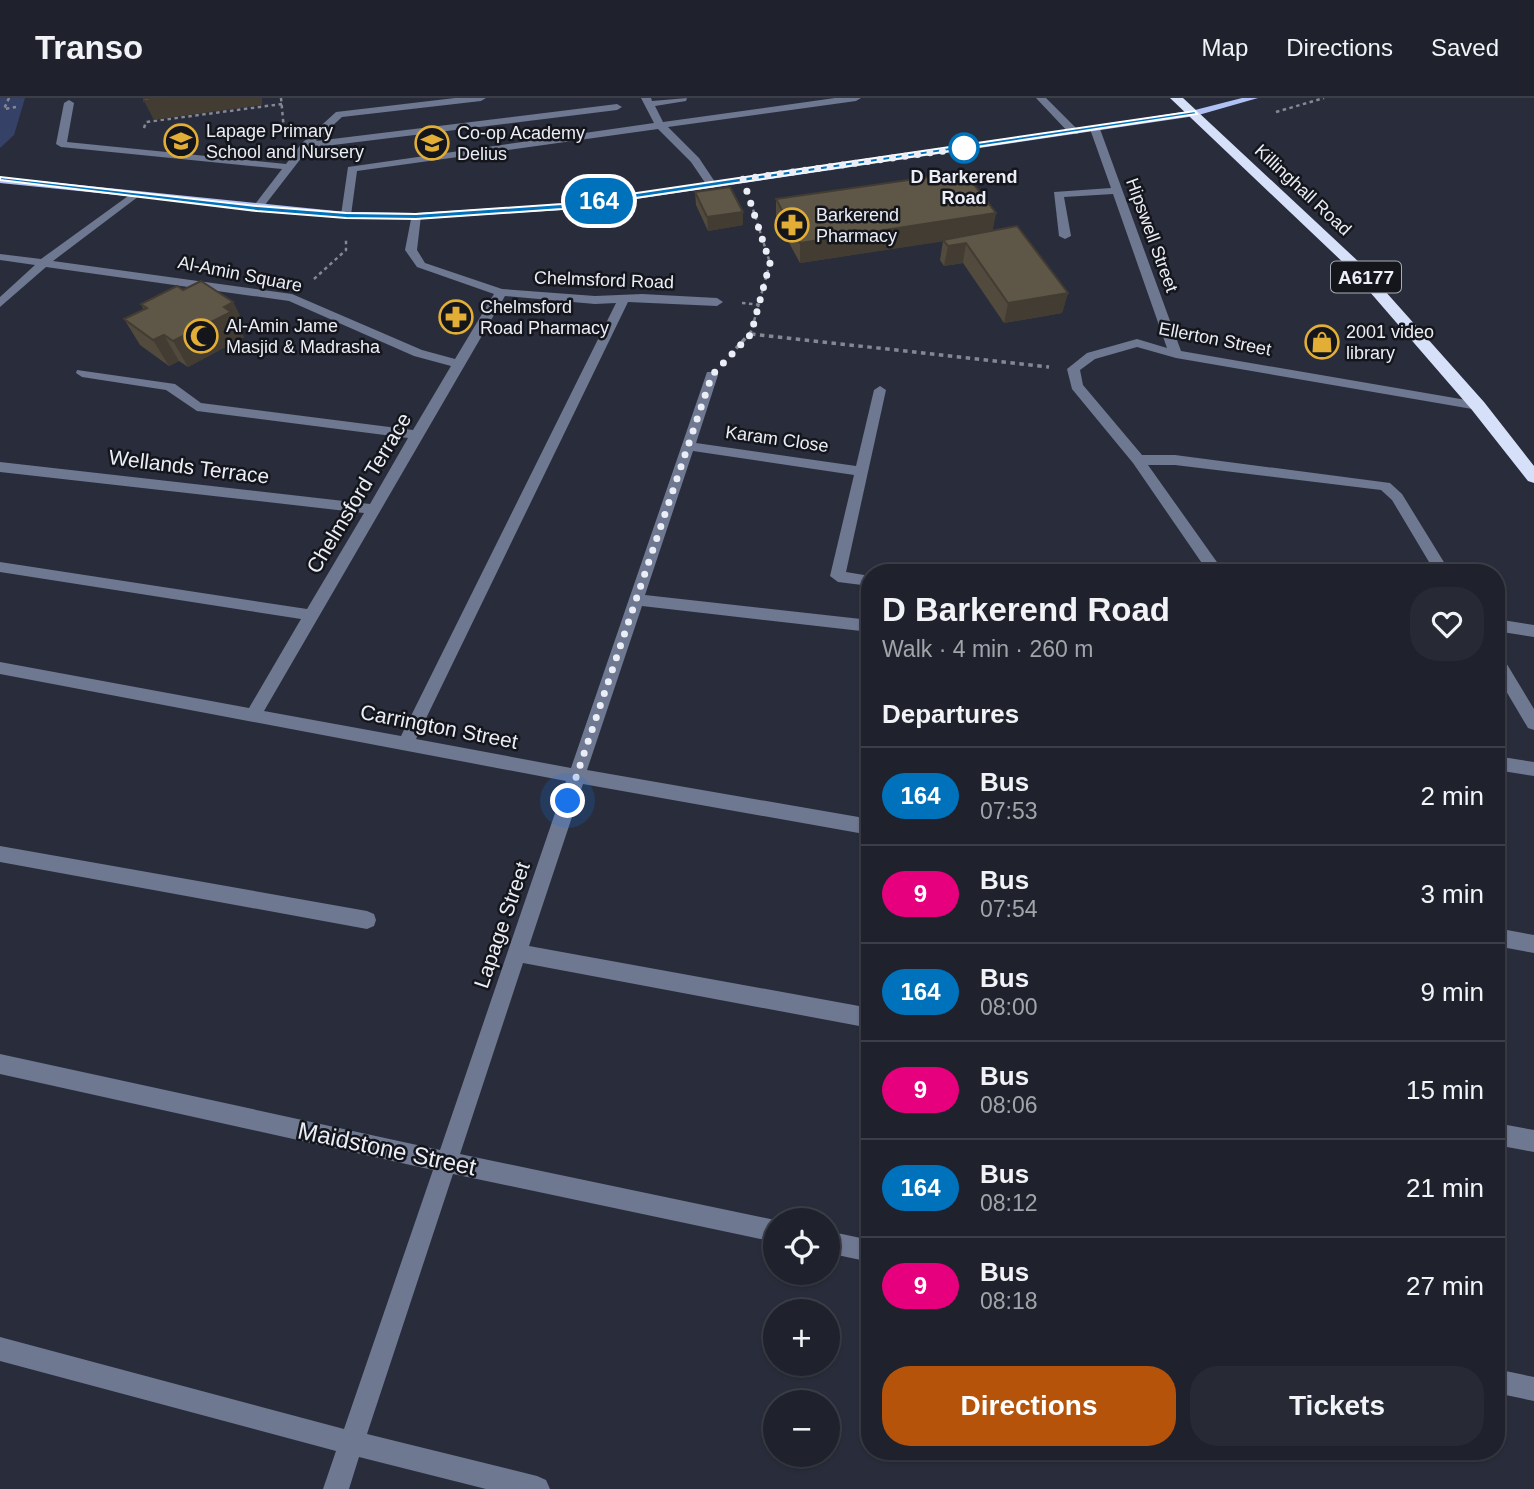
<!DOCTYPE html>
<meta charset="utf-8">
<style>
body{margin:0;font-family:Helvetica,sans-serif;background:#272a34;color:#f1f3f6;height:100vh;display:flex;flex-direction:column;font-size:26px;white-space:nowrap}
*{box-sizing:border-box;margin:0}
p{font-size:23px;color:#a1a4a9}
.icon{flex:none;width:38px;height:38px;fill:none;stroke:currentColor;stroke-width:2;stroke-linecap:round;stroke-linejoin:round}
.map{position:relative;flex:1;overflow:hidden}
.drawer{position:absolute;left:861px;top:466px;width:644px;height:896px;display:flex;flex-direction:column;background:#1f222c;border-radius:28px;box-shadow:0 2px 5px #0004,0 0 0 2px #3c3f48}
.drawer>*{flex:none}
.badge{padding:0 14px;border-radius:23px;font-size:24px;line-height:46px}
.buttons{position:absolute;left:763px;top:1110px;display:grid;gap:14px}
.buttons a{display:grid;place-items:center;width:77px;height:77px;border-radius:50%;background:#1f222c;box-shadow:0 2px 5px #0004,0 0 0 2px #3c3f48;font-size:35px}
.you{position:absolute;width:35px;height:35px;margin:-18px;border:5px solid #fff;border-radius:50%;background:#1a73e8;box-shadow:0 0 0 10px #1a73e833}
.map>.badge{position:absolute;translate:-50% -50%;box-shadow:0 0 0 4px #fff}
h2{padding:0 21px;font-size:26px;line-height:63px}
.round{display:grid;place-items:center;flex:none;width:74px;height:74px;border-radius:28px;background:#272a34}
.summary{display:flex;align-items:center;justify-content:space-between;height:119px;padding:0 21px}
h1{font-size:33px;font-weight:700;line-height:52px}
.action{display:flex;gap:14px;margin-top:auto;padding:14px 21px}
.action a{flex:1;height:80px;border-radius:28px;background:#b45309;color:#fff;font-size:28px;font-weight:700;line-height:80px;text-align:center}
.action a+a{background:#272a34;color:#f1f3f6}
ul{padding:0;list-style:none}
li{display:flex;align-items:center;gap:21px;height:98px;padding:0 21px;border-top:2px solid #3c3f48}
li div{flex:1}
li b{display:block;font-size:26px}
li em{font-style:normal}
li .badge{min-width:77px;font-weight:700;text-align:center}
header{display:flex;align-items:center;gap:42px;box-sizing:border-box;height:98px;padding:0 35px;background:#1f222c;border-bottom:2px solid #3c3f48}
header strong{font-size:33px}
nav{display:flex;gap:38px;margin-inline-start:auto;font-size:24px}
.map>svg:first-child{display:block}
.green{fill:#364167}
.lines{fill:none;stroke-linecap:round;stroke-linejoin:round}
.path-far1{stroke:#858894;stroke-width:2.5;stroke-dasharray:3.5 3.5;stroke-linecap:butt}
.path{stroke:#858894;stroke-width:3.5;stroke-dasharray:4.5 4.5;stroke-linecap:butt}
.minor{fill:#6f7891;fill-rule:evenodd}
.major{fill:#b0c1f5;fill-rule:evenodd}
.highway{fill:#d7e0f9;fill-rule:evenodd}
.wall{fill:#514a3d}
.shaded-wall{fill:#423c32}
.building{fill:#5e5647;stroke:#423c32;stroke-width:2}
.line{fill:#0072bc;stroke:#fff;stroke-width:2}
.walk{stroke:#ebeef7;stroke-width:7;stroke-dasharray:0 12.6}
.stop-dot{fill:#fff;stroke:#0072bc;stroke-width:3.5}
.labels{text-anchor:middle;stroke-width:5;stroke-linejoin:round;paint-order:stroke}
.far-poi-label{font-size:18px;fill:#ebeef7;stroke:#14161c;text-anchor:start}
.far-stop-label{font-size:18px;font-weight:bold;fill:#ebeef7;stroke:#14161c}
.far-street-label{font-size:18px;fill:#ebeef7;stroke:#14161c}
.shield{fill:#14161c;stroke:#aaadb5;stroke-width:2}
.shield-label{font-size:19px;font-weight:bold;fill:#ebeef7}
.street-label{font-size:21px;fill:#ebeef7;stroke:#14161c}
.near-street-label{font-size:24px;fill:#ebeef7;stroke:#14161c}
</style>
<header>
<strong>Transo</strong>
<nav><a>Map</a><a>Directions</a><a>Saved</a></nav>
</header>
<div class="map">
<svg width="1534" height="1391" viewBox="0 0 1534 1391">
<rect width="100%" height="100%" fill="#292d3b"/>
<path class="green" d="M0,0H25L14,37L0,50Z"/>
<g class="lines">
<path class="path-far1" d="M9,0L4,11L16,9
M281,0L284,32
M1276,14L1324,0
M144,30L146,24L282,6
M751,105L770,165L751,234
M314,181L346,152V141
M742,205L761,207"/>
<path class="path" d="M751,236L1049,269
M730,257L752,233"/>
<path class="minor" d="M455,0H486L481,3L342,19L316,43L617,6L622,9L617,12L309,50L261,112L257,113L252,110L282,71L61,49L56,46L64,5L69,2L74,5L67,44L286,66L302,45L336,14Z
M641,0H651L652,3L687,0L686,3L655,8L663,24L835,0H861L856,3L668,29L699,60L717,87L712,90L708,89L691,64L658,31L357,73L351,117L346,120L341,117L348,69L654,25Z
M1036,0H1046L1078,32V36H1070Z
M1095,28L1100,31L1181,253L1478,304L1485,308L1478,312L1176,260L1137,249L1095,261L1080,272L1083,287L1142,357H1175L1390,385L1402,396L1450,474H1435L1392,402L1381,392L1175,367H1148L1224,474H1208L1133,365L1072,291L1067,271L1087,255L1137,241L1167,250L1113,96L1064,99L1071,138L1065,141L1059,138L1054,94L1111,90L1090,31Z
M135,93L139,94V98L53,163L292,196L422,252L455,261L494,196L417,169L405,152L412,116L421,118L417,152L425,165L502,191L595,198L642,196L717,200L723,204L717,208L628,204L416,641L571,670L707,274H717L718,277L696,345L856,368L874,292L880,288L886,292L846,474L870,478V488L838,484L830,478L854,377L693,353L645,497L870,522V534L642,508L587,672L870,721V737L583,686L529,848L870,910V930L523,865L460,1056L775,1122V1144L453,1076L367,1336L537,1378L546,1382L550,1391H486L359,1359L349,1391H323L336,1353L0,1263V1239L344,1331L433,1072L0,976V956L440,1052L566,683L0,576V564L249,610L301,521L0,474V464L307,511L364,415L0,374V364L370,406L408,340L197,313L166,292L82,279L76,275L77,272L175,286L201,305L413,332L451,268L414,258L289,203L46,169L0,209V199L35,167L0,162V156L41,161ZM505,198L595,206L616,205L401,638L264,613Z
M1496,521L1534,527V539L1496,533Z
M1496,556L1502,558L1534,611V632L1528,630L1496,576Z
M1496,658L1534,664V678L1496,672Z
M0,748L367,813L374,816L376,822L374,828L367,831L0,764Z
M1496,830L1534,837V855L1496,848Z
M1496,1025L1534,1032V1054L1496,1047Z
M828,1133L870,1142V1164L828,1155Z
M1496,1271L1534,1279V1303L1496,1295Z"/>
<path class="major" d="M1242,0H1258L1195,18L562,112L416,121L346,120L0,85V79L346,114L416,115L562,106L1095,28L1195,12Z"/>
<path class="highway" d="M1170,0H1183L1360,165L1484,304L1534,368V385L1528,383L1472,312L1350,171Z"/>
</g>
<path class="wall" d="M695,94L743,114V127L708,133L696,107Z
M776,101L996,115L992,132L1068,195L1062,215L1004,225L963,165L944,168L940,162L943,143L800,165L776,121Z
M183,192L233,204L246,230L241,233L244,239L188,269L179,263L169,268L140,247L124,221L144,212L141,206Z"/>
<path class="shaded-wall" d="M165,0H262V7L154,22L144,3Z
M743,114V127L708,133L707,119Z
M996,115L992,136L800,165V145Z
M966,145L963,165L944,168L948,148Z
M1068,195L1062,215L1004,225L1008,205Z
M233,204L246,230L241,233L244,239L188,269L173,243Z
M164,237L179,263L169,268L153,242Z"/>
<path class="building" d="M144,0H165L144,3Z
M964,74L996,115L800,145L776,101Z
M730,89L743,114L707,119L695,94Z
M1017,128L1068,195L1008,205L966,145L948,148L943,142Z
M201,183L233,204L224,209L231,214L173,243L164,237L153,242L124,221L147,210L141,206L177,188L183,192Z"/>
<path class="line" d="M1195,13L1197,16L562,111L416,121L346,120L257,113L0,82V79L257,108L346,115L416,116L562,106Z"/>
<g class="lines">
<path class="walk" d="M568,703L712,277L751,236L770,165L743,81L972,49L964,50"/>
</g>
<defs>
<symbol id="school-ring" viewBox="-11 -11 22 22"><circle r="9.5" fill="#14161c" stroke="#e3ae35" stroke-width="1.5"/><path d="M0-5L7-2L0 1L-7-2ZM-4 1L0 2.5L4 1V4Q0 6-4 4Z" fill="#e3ae35"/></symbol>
<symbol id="pharmacy-ring" viewBox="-11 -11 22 22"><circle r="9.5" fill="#14161c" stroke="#e3ae35" stroke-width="1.5"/><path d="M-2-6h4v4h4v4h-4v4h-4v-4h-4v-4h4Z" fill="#e3ae35"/></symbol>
<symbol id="mosque-ring" viewBox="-11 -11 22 22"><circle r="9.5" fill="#14161c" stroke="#e3ae35" stroke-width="1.5"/><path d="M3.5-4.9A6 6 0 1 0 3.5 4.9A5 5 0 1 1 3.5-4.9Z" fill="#e3ae35"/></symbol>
<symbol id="shop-ring" viewBox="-11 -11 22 22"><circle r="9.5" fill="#14161c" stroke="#e3ae35" stroke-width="1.5"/><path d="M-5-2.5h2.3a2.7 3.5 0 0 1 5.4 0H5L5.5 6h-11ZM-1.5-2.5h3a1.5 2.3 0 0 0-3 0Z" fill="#e3ae35"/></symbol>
</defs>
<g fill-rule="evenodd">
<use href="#school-ring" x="162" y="24" width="38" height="38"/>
<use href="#school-ring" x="413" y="26" width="38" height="38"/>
<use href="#pharmacy-ring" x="773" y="108" width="38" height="38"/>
<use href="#pharmacy-ring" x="437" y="200" width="38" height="38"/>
<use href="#mosque-ring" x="182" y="219" width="38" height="38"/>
<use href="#shop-ring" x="1303" y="225" width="38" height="38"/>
</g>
<circle class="stop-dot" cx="964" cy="50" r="14"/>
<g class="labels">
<g class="far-poi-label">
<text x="206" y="39">Lapage Primary<tspan x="206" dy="21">School and Nursery</tspan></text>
<text x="457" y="41">Co-op Academy<tspan x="457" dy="21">Delius</tspan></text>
<text x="816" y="123">Barkerend<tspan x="816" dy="21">Pharmacy</tspan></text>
<text x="480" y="215">Chelmsford<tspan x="480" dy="21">Road Pharmacy</tspan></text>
<text x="226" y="234">Al-Amin Jame<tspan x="226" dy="21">Masjid &amp; Madrasha</tspan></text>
<text x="1346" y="240">2001 video<tspan x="1346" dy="21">library</tspan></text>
</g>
<g class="far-stop-label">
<text x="964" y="85">D Barkerend<tspan x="964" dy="21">Road</tspan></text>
</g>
<g class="far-street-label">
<text transform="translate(1303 92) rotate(43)" y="6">Killinghall Road</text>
<text transform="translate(1152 137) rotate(70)" y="6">Hipswell Street</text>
<text transform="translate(240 176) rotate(11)" y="6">Al-Amin Square</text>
<text transform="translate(604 182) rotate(2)" y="6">Chelmsford Road</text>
<text transform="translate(1215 241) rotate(11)" y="6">Ellerton Street</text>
<text transform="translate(777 341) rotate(8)" y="6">Karam Close</text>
</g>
<rect class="shield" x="1331" y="163.5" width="70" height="31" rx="5"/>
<g class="shield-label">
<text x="1366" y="186">A6177</text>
</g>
<g class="street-label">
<text transform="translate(189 369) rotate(7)" y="7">Wellands Terrace</text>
<text transform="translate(359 395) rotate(-59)" y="7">Chelmsford Terrace</text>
<text transform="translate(439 629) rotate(11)" y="7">Carrington Street</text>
<text transform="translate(502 827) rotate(-71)" y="7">Lapage Street</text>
</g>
<g class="near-street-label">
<text transform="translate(387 1051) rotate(12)" y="8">Maidstone Street</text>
</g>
</g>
</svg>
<div class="buttons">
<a><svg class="icon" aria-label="locate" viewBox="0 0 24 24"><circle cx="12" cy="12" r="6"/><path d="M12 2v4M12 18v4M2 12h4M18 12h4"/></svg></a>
<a>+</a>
<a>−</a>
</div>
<div class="you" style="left:568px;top:703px"></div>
<b class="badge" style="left:599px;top:103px;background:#0072bc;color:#fff">164</b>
<section class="drawer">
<div class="summary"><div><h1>D Barkerend Road</h1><p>Walk · 4 min · 260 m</p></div><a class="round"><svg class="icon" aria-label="heart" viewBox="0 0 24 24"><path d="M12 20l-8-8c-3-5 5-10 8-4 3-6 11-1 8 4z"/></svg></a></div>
<h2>Departures</h2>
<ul>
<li><span class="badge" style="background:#0072bc;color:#fff">164</span><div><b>Bus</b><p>07:53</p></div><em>2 min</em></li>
<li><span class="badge" style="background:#e6007e;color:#fff">9</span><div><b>Bus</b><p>07:54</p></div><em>3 min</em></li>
<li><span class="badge" style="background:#0072bc;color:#fff">164</span><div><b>Bus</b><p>08:00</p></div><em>9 min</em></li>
<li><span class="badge" style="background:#e6007e;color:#fff">9</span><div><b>Bus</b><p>08:06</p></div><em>15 min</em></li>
<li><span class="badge" style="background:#0072bc;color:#fff">164</span><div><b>Bus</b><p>08:12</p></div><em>21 min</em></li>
<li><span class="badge" style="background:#e6007e;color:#fff">9</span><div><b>Bus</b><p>08:18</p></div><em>27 min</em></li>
</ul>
<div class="action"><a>Directions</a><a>Tickets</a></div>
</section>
</div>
